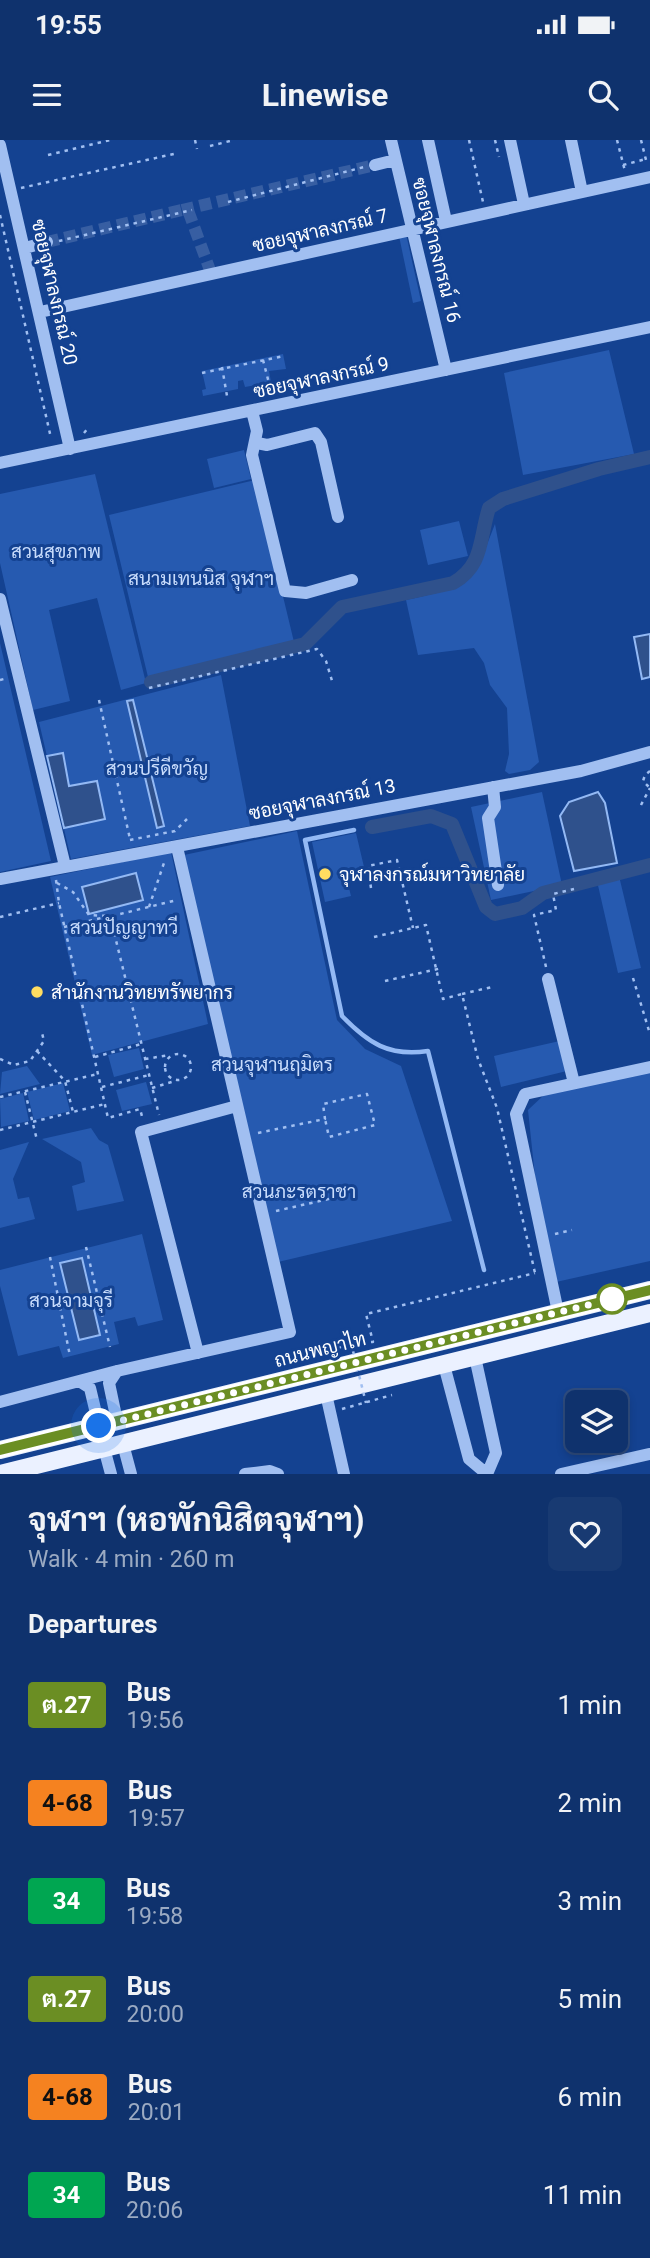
<!DOCTYPE html>
<meta charset="utf-8">
<style>
body{margin:0;font-family:Roboto,Sarabun,sans-serif;background:#183a72;color:#f1f3f6;height:100vh;display:flex;flex-direction:column;font-size:26px;white-space:nowrap}
*{box-sizing:border-box;margin:0}
p{font-size:23px;color:#9baac2}
.icon{flex:none;width:38px;height:38px;fill:none;stroke:currentColor;stroke-width:2;stroke-linecap:round;stroke-linejoin:round}
.map{position:relative;height:1334px;overflow:hidden}
.details{display:flex;flex-direction:column;background:#0f326d;flex:1}
.details>*{flex:none}
.badge{padding:0 14px;border-radius:5px;font-size:24px;line-height:46px}
.tools{position:absolute;left:565px;top:1250px;display:grid;gap:14px}
.tools a{display:grid;place-items:center;width:63px;height:63px;border-radius:10px;background:#0f326d;box-shadow:0 4px 10px #0003,0 0 0 2px #2f4d80;font-size:35px}
.you{position:absolute;width:35px;height:35px;margin:-18px;border:5px solid #fff;border-radius:50%;background:#1a73e8;box-shadow:0 0 0 10px #1a73e833}
.map>.badge{position:absolute;translate:-50% -50%;box-shadow:0 0 0 4px #fff}
h2{padding:0 28px;font-size:26px;line-height:63px}
.round{display:grid;place-items:center;flex:none;width:74px;height:74px;border-radius:10px;background:#183a72}
.headline{display:flex;align-items:center;justify-content:space-between;height:119px;padding:0 28px}
h1{font-size:33px;font-weight:700;line-height:52px}
ul{padding:0;list-style:none}
li{display:flex;align-items:center;gap:21px;height:98px;padding:0 28px}
li div{flex:1}
li b{display:block;font-size:26px}
li em{font-style:normal}
li .badge{min-width:77px;font-weight:700;text-align:center}
.status{display:flex;justify-content:space-between;align-items:center;height:49px;padding:0 35px;background:#0f326d;direction:ltr}
.status svg{height:19px;fill:currentColor}
header{display:flex;justify-content:space-between;align-items:center;height:91px;padding:0 28px;background:#0f326d;font-size:32px;font-weight:700}
.map>svg:first-child{display:block}
.green{fill:#265ab0}
.water{fill:#2f518c;stroke:#93b9f4;stroke-width:2}
.lines{fill:none;stroke-linecap:round;stroke-linejoin:round}
.stream{stroke:#93b9f4;stroke-width:4.5}
.canal{stroke:#2f518c;stroke-width:14}
.minor-tunnel{stroke:#375ea2;stroke-width:12;stroke-dasharray:12 6;stroke-linecap:butt}
.path{stroke:#a1bff1;stroke-width:2.5;stroke-dasharray:3.5 5;stroke-linecap:butt}
.minor{stroke:#a1bff1;stroke-width:12}
.major{stroke:#ebf1ff;stroke-width:18}
.path-bridge{stroke:#a1bff1;stroke-width:2.5;stroke-dasharray:3.5 5;stroke-linecap:butt}
.line-casing{stroke:#fff;stroke-width:16}
.line{stroke:#6b8e23;stroke-width:10}
.walk{stroke:#fff;stroke-width:7;stroke-dasharray:0 12.6}
.poi-dot{fill:#ffdd61;stroke:#144291;stroke-width:2.5}
.stop-dot{fill:#fff;stroke:#6b8e23;stroke-width:3.5}
.labels{text-anchor:middle;stroke-width:6;stroke-linejoin:round;paint-order:stroke}
.street-label{font-size:19px;fill:#fff;stroke:#144291}
.park-label{font-size:19px;fill:#c8dcfc;stroke:#144291}
.poi-label{font-size:19px;fill:#fff;stroke:#144291;text-anchor:start}
</style>
<div class="status"><b>19:55</b><svg viewBox="0 0 49 12"><path d="M0 12V9h3v3zM5 12V6h3v6zM10 12V3h3v9zM15 12V0h3v12zM26 1h20v11H26zM47 4h2v5h-2z"/></svg></div>
<header><svg class="icon" aria-label="menu" viewBox="0 0 24 24"><path d="M4 6h16M4 12h16M4 18h16"/></svg>Linewise<svg class="icon" aria-label="search" viewBox="0 0 24 24"><circle cx="10" cy="10" r="6"/><path d="M15 15l6 6"/></svg></header>
<div class="map">
<svg width="650" height="1334" viewBox="0 0 650 1334">
<rect width="100%" height="100%" fill="#144291"/>
<path class="green" d="M406,94L421,161L413,163L399,96Z
M609,210L634,314L523,335L504,233Z
M283,214L286,229L269,231L271,242L245,247L243,240L238,241V249L203,256L202,250L206,249L202,231Z
M244,310L251,339L214,348L207,319Z
M95,334L146,543L121,550L97,458L49,470L70,561L33,570L0,423V354Z
M255,340L294,502L148,537L109,375Z
M459,381L468,416L428,425L420,390Z
M495,384L539,622L530,630L509,634L505,631L509,614L507,568L490,545L484,523L474,508L418,515L406,460C473,445 470,448 495,384Z
M0,503L51,721L0,732Z
M221,535L250,686L71,719L39,582Z
M542,652L562,745L491,760L471,667Z
M297,691L337,880L365,909L401,926L452,1081L278,1122L184,715Z
M356,693L364,727L345,732L351,756L325,762L312,702Z
M171,712L208,884L92,915L50,737Z
M619,736L641,828L618,833L597,741Z
M564,900L571,930L501,947L494,916Z
M139,908L144,929L114,937L108,915Z
M27,926L40,944L0,954L2,932Z
M650,932V1121L556,1142L536,1046L528,970L545,954Z
M146,942L152,964L122,971L116,950Z
M63,943L70,971L34,980L27,952Z
M23,953L29,981L1,987L0,959Z
M91,988L99,1000L108,1005L124,1061L77,1071L72,1046L85,1042L81,1022L42,999Z
M29,1002L13,1039L18,1059L29,1057L35,1079L0,1088V1010Z
M142,1094L163,1180L138,1186L135,1177L114,1182L119,1204L63,1218L59,1206L18,1216L0,1146V1130Z"/>
<path class="water" d="M650,494V537L642,539L634,497Z
M133,560L164,686L157,688L127,561Z
M63,613L69,646L97,641L105,679L64,688L47,616Z
M598,652L605,663L617,723L574,731L560,676L569,662Z
M136,733L143,760L89,774L82,747Z
M82,1118L100,1195L79,1200L60,1123Z"/>
<g class="lines">
<path class="stream" d="M354,690L305,700L342,876C368,903 389,917 428,911L484,1130"/>
<path class="canal" d="M151,542L305,504L342,467L453,443C484,425 479,399 489,368L503,359L599,329L650,317
M372,687L431,676L452,684L486,767L495,774L522,768L543,753L650,725"/>
<path class="minor-tunnel" d="M182,70L375,25
M47,102L182,70L189,73L211,133"/>
<path class="path" d="M195,0L197,9
M469,0L483,62
M495,0L499,17
M617,0L625,31
M641,0L647,24
M210,6L234,0
M48,15L110,0
M623,25L646,19
M21,48L178,13
M228,62L364,27
M0,75L51,298
M59,101L192,70
M263,220L270,247
M222,227L227,256
M202,233L284,216
M84,293L89,287
M0,540L8,538
M149,548L317,509L326,521L333,544
M99,560L130,699
M650,631L645,635L643,641L650,648
M641,665L650,648
M130,700L175,691L187,679
M56,740L59,763L108,978L140,969L143,980
M57,743L73,752L89,775L110,776L159,975
M371,748L368,726L397,720L413,788
M149,767L165,720
M112,776L177,760
M0,777L59,763
M64,787L105,777
M374,797L426,785L443,859L462,854L478,919L497,968L535,1133
M546,827L534,775L556,770L553,754L574,749
M633,838L650,894
M385,841L442,828
M462,854L492,847
M37,911L65,941L73,972
M165 927a13 13 0 1 1 26 0a13 13 0 1 1-26 0Z
M95,917L141,904
M0,919L14,925L30,921L44,901L42,893
M145,919L170,915
M102,947L149,935
M152,948L175,941
M25,952L37,1000
M0,957L98,934
M0,990L105,964
M258,993L325,979L323,964L367,954L375,985L329,997L325,979
M276,1071L333,1058
M555,1094L572,1090
M86,1107L110,1207
M50,1117L70,1216
M322,1214L351,1203L373,1202L366,1174L535,1133
M342,1269L392,1255"/>
<path class="minor" d="M391,0L446,230
M428,0L446,81
M510,0L524,64
M571,0L582,52
M0,5L70,309
M375,25L395,20
M25,108L47,102
M40,172L650,37
M252,271L257,291L252,315L285,451L306,453L352,440
M257,303L267,305L315,293L321,302L338,377
M0,323L650,187
M0,459L65,726
M493,647L495,667L488,678L498,745
M0,739L581,631L650,612
M548,839L574,943
M558,1172L516,974L525,954L650,927
M198,1213L141,992L237,966
M444,1225L469,1319L487,1334L496,1313L475,1217
M117,1231L109,1243L117,1281
M79,1241L90,1248L99,1286
M326,1254L344,1334
M0,1262L117,1231L290,1192L177,707
M123,1304L131,1334
M104,1308L111,1334
M245,1334L270,1331L278,1334
M561,1334L649,1314"/>
<path class="major" d="M0,1310L650,1150
M0,1334L650,1173"/>
<path class="path-bridge" d="M351,1203L366,1263"/>
</g>
<g class="lines">
<defs>
<path id="line" d="M0,1310L650,1150"/>
</defs>
<use href="#line" class="line-casing"/>
<use href="#line" class="line"/>
<path class="walk" d="M99,1286L612,1159"/>
</g>
<g class="poi-dot">
<circle cx="325" cy="734" r="7"/>
<circle cx="37" cy="852" r="7"/>
</g>
<circle class="stop-dot" cx="612" cy="1159" r="14"/>
<g class="labels">
<g class="street-label">
<text transform="translate(320 90) rotate(-13)" y="7">ซอยจุฬาลงกรณ์ 7</text>
<text transform="translate(437 110) rotate(76)" y="7">ซอยจุฬาลงกรณ์ 16</text>
<text transform="translate(55 152) rotate(77)" y="7">ซอยจุฬาลงกรณ์ 20</text>
<text transform="translate(321 237) rotate(-12)" y="7">ซอยจุฬาลงกรณ์ 9</text>
<text transform="translate(322 659) rotate(-11)" y="7">ซอยจุฬาลงกรณ์ 13</text>
<text transform="translate(320 1209) rotate(-14)" y="7">ถนนพญาไท</text>
</g>
<g class="park-label">
<text x="56" y="418">สวนสุขภาพ</text>
<text x="201" y="445">สนามเทนนิส จุฬาฯ</text>
<text x="157" y="635">สวนปรีดีขวัญ</text>
<text x="124" y="794">สวนปัญญาทวี</text>
<text x="272" y="931">สวนจุฬานฤมิตร</text>
<text x="299" y="1058">สวนภะรตราชา</text>
<text x="71" y="1167">สวนจามจุรี</text>
</g>
<g class="poi-label">
<text x="339" y="741">จุฬาลงกรณ์มหาวิทยาลัย</text>
<text x="51" y="859">สำนักงานวิทยทรัพยากร</text>
</g>
</g>
</svg>
<div class="tools">
<a><svg class="icon" aria-label="layers" viewBox="0 0 24 24"><path d="M12 4l9 5-9 5-9-5zM3 14l9 5 9-5"/></svg></a>
</div>
<div class="you" style="left:99px;top:1286px"></div>
</div>
<section class="details">
<div class="headline"><div><h1>จุฬาฯ (หอพักนิสิตจุฬาฯ)</h1><p>Walk · 4 min · 260 m</p></div><a class="round"><svg class="icon" aria-label="heart" viewBox="0 0 24 24"><path d="M12 20l-8-8c-3-5 5-10 8-4 3-6 11-1 8 4z"/></svg></a></div>
<h2>Departures</h2>
<ul>
<li><span class="badge" style="background:#6b8e23;color:#fff">ต.27</span><div><b>Bus</b><p>19:56</p></div><em>1 min</em></li>
<li><span class="badge" style="background:#f58220;color:#111">4-68</span><div><b>Bus</b><p>19:57</p></div><em>2 min</em></li>
<li><span class="badge" style="background:#00a651;color:#fff">34</span><div><b>Bus</b><p>19:58</p></div><em>3 min</em></li>
<li><span class="badge" style="background:#6b8e23;color:#fff">ต.27</span><div><b>Bus</b><p>20:00</p></div><em>5 min</em></li>
<li><span class="badge" style="background:#f58220;color:#111">4-68</span><div><b>Bus</b><p>20:01</p></div><em>6 min</em></li>
<li><span class="badge" style="background:#00a651;color:#fff">34</span><div><b>Bus</b><p>20:06</p></div><em>11 min</em></li>
</ul>
</section>
